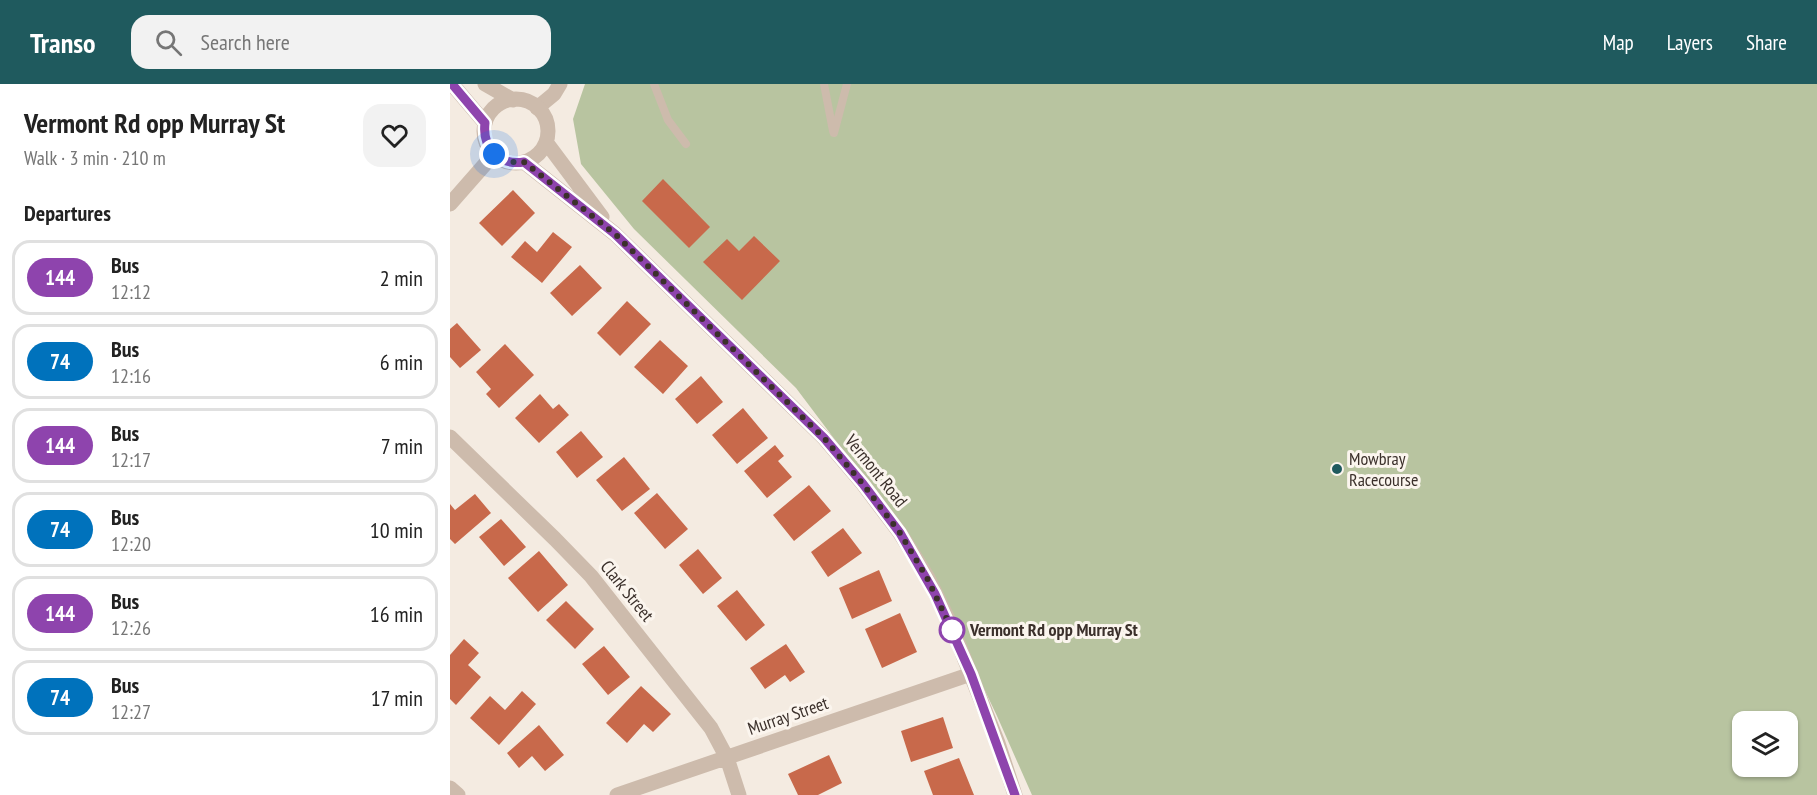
<!DOCTYPE html>
<meta charset="utf-8">
<style>
body{margin:0;font-family:"PT Sans Narrow",sans-serif;background:#f2f2f2;color:#222;height:100vh;display:flex;flex-direction:column;font-size:22px;white-space:nowrap}
*{box-sizing:border-box;margin:0}
p{font-size:20px;color:#767676}
.icon{flex:none;width:33px;height:33px;fill:none;stroke:currentColor;stroke-width:2;stroke-linecap:round;stroke-linejoin:round}
.map{position:relative;flex:1;overflow:hidden}
.panel{display:flex;flex-direction:column;background:#fff;width:450px}
.panel>*{flex:none}
.badge{padding:0 12px;border-radius:20px;font-size:21px;line-height:39px}
.controls{position:absolute;left:1282px;top:627px;display:grid;gap:12px}
.controls a{display:grid;place-items:center;width:66px;height:66px;border-radius:12px;background:#fff;box-shadow:0 2px 4px #0004;font-size:30px}
.you{position:absolute;width:30px;height:30px;margin:-15px;border:4px solid #fff;border-radius:50%;background:#1a73e8;box-shadow:0 0 0 9px #1a73e833}
.map>.badge{position:absolute;translate:-50% -50%;box-shadow:0 0 0 3px #fff}
h2{padding:0 24px;font-size:22px;line-height:54px}
.round{display:grid;place-items:center;flex:none;width:63px;height:63px;border-radius:18px;background:#f2f2f2}
.head{display:flex;align-items:center;justify-content:space-between;height:102px;padding:0 24px}
h1{font-size:28px;font-weight:600;line-height:45px}
ul{padding:0;list-style:none}
li{display:flex;align-items:center;gap:18px;height:75px;margin:0 12px 9px;padding:0 12px;border:3px solid #e0e0e0;border-radius:18px}
li div{flex:1}
li b{display:block;font-size:22px}
li em{font-style:normal}
li .badge{min-width:66px;font-weight:700;text-align:center}
header{display:flex;align-items:center;gap:36px;box-sizing:border-box;height:84px;padding:0 30px;background:#1f5a5e;color:#fff}
header strong{font-size:28px}
nav{display:flex;gap:33px;margin-inline-start:auto;font-size:21px}
.search{width:420px;height:54px;background:#f2f2f2;display:flex;align-items:center;gap:15px;box-sizing:border-box;padding:0 21px;border-radius:18px;color:#767676;font-size:22px}
main{display:flex;flex:1;min-height:0}
.map>svg:first-child{display:block}
.green{fill:#b8c4a0;fill-rule:evenodd}
.building{fill:#c8694b}
.lines{fill:none;stroke-linecap:round;stroke-linejoin:round}
.service{stroke:#cdbbac;stroke-width:8}
.minor{stroke:#cdbbac;stroke-width:15}
.tertiary{stroke:#cdbbac;stroke-width:15}
.line-casing{stroke:#fff;stroke-width:14}
.line{stroke:#8e44ad;stroke-width:9}
.walk{stroke:#3b302b;stroke-width:6;stroke-dasharray:0 10.8}
.poi-dot{fill:#1f5a5e;stroke:#fbf5ee;stroke-width:2}
.stop-dot{fill:#fff;stroke:#8e44ad;stroke-width:3}
.labels{text-anchor:middle;stroke-width:6;stroke-linejoin:round;paint-order:stroke}
.poi-label{font-size:18px;fill:#3b302b;stroke:#fbf5ee;text-anchor:start}
.street-label{font-size:18px;fill:#3b302b;stroke:#fbf5ee}
.stop-label{font-size:18px;font-weight:bold;fill:#3b302b;stroke:#fbf5ee;text-anchor:start}
</style>
<header>
<strong>Transo</strong>
<div class="search"><svg class="icon" aria-label="search" viewBox="0 0 24 24"><circle cx="10" cy="10" r="6"/><path d="M15 15l6 6"/></svg>Search here</div>
<nav><a>Map</a><a>Layers</a><a>Share</a></nav>
</header>
<main>
<section class="panel">
<div class="head"><div><h1>Vermont Rd opp Murray St</h1><p>Walk · 3 min · 210 m</p></div><a class="round"><svg class="icon" aria-label="heart" viewBox="0 0 24 24"><path d="M12 20l-8-8c-3-5 5-10 8-4 3-6 11-1 8 4z"/></svg></a></div>
<h2>Departures</h2>
<ul>
<li><span class="badge" style="background:#8e44ad;color:#fff">144</span><div><b>Bus</b><p>12:12</p></div><em>2 min</em></li>
<li><span class="badge" style="background:#0072bc;color:#fff">74</span><div><b>Bus</b><p>12:16</p></div><em>6 min</em></li>
<li><span class="badge" style="background:#8e44ad;color:#fff">144</span><div><b>Bus</b><p>12:17</p></div><em>7 min</em></li>
<li><span class="badge" style="background:#0072bc;color:#fff">74</span><div><b>Bus</b><p>12:20</p></div><em>10 min</em></li>
<li><span class="badge" style="background:#8e44ad;color:#fff">144</span><div><b>Bus</b><p>12:26</p></div><em>16 min</em></li>
<li><span class="badge" style="background:#0072bc;color:#fff">74</span><div><b>Bus</b><p>12:27</p></div><em>17 min</em></li>
</ul>
</section>
<div class="map">
<svg width="1367" height="711" viewBox="0 0 1367 711">
<rect width="100%" height="100%" fill="#f4ebe1"/>
<path class="green" d="M135,0H1367V711H582L547,632L468,466L346,304L184,145L131,80L123,35ZM1293,638H1338V682H1293Z"/>
<path class="building" d="M213,95L260,143L239,164L192,117Z
M63,106L85,129L52,162L29,139Z
M103,148L122,163L92,199L61,173L75,157L87,168Z
M304,152L330,177L292,216L253,178L277,155L289,167Z
M130,181L152,204L122,232L100,209Z
M177,217L201,240L170,272L147,249Z
M7,239L31,266L10,284L0,273V245Z
M210,256L238,282L213,310L184,283Z
M55,260L84,291L49,324L36,310L41,305L26,288Z
M251,292L273,318L247,340L225,315Z
M90,310L103,325L109,320L119,331L89,359L65,334Z
M293,324L318,354L287,380L262,351Z
M131,347L153,373L127,394L106,368Z
M325,361L334,372L328,377L342,393L317,414L294,387Z
M174,373L200,405L172,427L146,396Z
M359,401L381,427L344,457L323,431Z
M207,409L238,445L215,465L184,429Z
M25,410L41,429L5,460L0,455V420L5,426Z
M51,435L76,463L54,482L29,453Z
M393,444L412,469L378,493L361,468Z
M248,465L272,494L253,510L229,481Z
M89,467L118,501L88,528L58,494Z
M429,486L442,517L402,535L389,504Z
M287,506L315,541L296,557L267,522Z
M116,517L144,545L125,565L96,536Z
M450,529L467,568L432,584L415,545Z
M14,555L29,569L18,581L31,593L6,621L0,615V571Z
M336,560L355,588L340,598L335,591L315,605L300,584Z
M154,562L180,593L158,611L132,580Z
M191,602L221,630L203,648L194,640L177,659L156,639Z
M72,607L86,620L49,661L20,634L40,612L55,626Z
M493,633L503,664L461,678L451,647Z
M89,641L114,671L95,687L82,672L69,684L57,669Z
M379,671L392,699L368,711H348L338,690Z
M509,674L524,711H483L474,687Z"/>
<g class="lines">
<path class="service" d="M204,0L218,36L236,60
M374,0L383,47
M384,49L397,0"/>
<path class="minor" d="M87,24L104,10L110,0
M0,120L44,70
M0,353L105,455L141,492L261,644L277,674L289,711
M0,704L8,711
M167,711L521,590"/>
<path class="tertiary" d="M2,0L35,39
M35,0L63,16
M34 47a32 32 0 1 1 64 0a32 32 0 1 1-64 0Z
M96,58L152,133
M74,78L165,150L374,354L413,400L450,449L478,494L501,541L548,659L565,711"/>
</g>
<g class="lines">
<defs>
<path id="line" d="M2,0L35,39C32,64 49,82 74,78L165,150L374,354L413,400L450,449L485,510L521,590L565,711"/>
</defs>
<use href="#line" class="line-casing"/>
<use href="#line" class="line"/>
<path class="walk" d="M44,70L58,78H74L165,150L374,354L413,400L450,449L477,494L502,546"/>
</g>
<circle class="poi-dot" cx="887" cy="385" r="6"/>
<circle class="stop-dot" cx="502" cy="546" r="12"/>
<g class="labels">
<g class="poi-label">
<text x="899" y="381">Mowbray<tspan x="899" dy="21">Racecourse</tspan></text>
</g>
<g class="street-label">
<text transform="translate(426 387) rotate(51)" y="6">Vermont Road</text>
<text transform="translate(177 507) rotate(51)" y="6">Clark Street</text>
<text transform="translate(338 632) rotate(-19)" y="6">Murray Street</text>
</g>
<g class="stop-label">
<text x="520" y="552">Vermont Rd opp Murray St</text>
</g>
</g>
</svg>
<div class="controls">
<a><svg class="icon" aria-label="layers" viewBox="0 0 24 24"><path d="M12 4l9 5-9 5-9-5zM3 14l9 5 9-5"/></svg></a>
</div>
<div class="you" style="left:44px;top:70px"></div>
</div>
</main>
